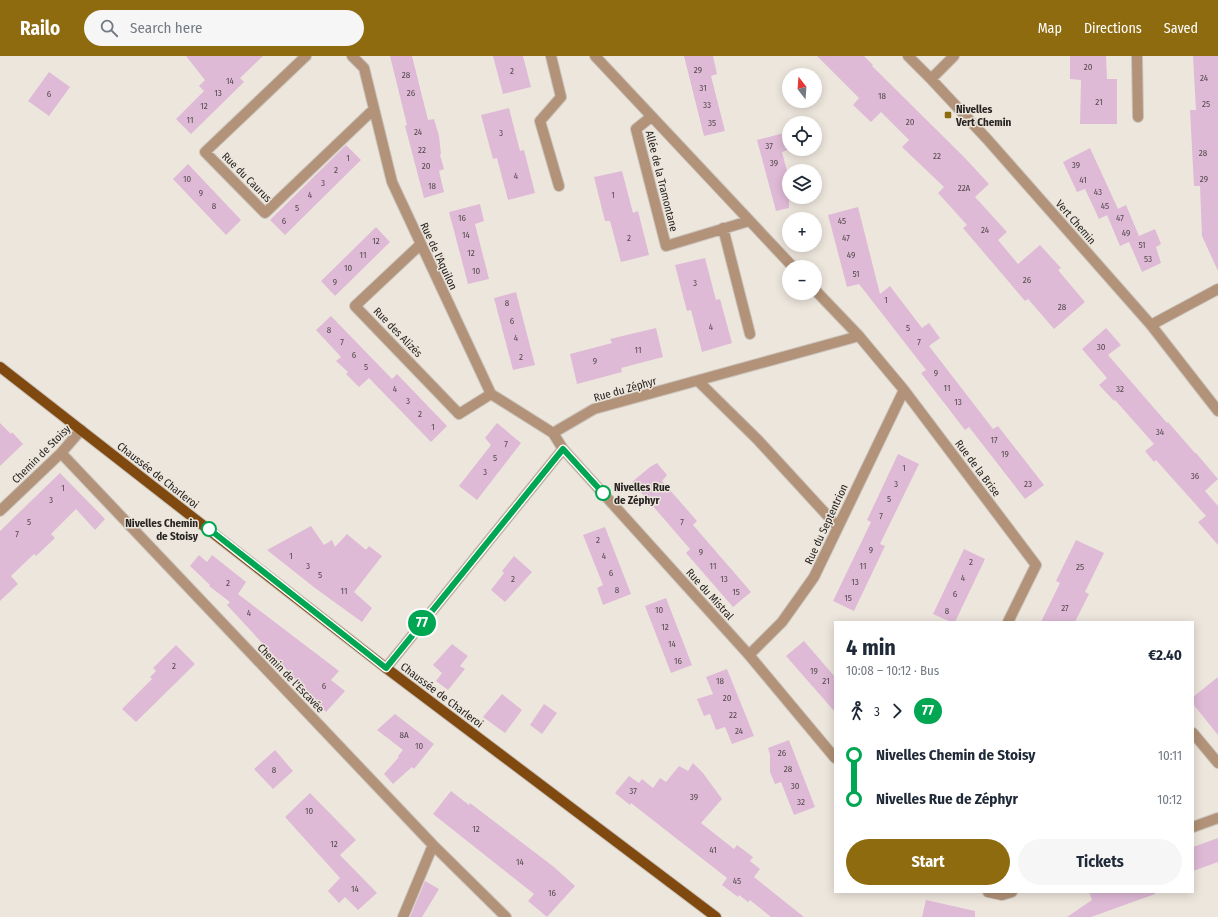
<!DOCTYPE html>
<meta charset="utf-8">
<style>
body{margin:0;font-family:"Fira Sans Condensed",sans-serif;background:#f6f6f7;color:#1f2937;height:100vh;display:flex;flex-direction:column;font-size:15px;white-space:nowrap}
*{box-sizing:border-box;margin:0}
p{font-size:13px;color:#747a83}
.icon{flex:none;width:22px;height:22px;fill:none;stroke:currentColor;stroke-width:2;stroke-linecap:round;stroke-linejoin:round}
.map{position:relative;flex:1;overflow:hidden}
.side{position:absolute;left:834px;top:565px;width:360px;height:272px;display:flex;flex-direction:column;background:#fff;border-radius:0px;box-shadow:0 2px 10px #0003}
.side>*{flex:none}
.badge{padding:0 8px;border-radius:13px;font-size:14px;line-height:26px}
.needle{width:26px;rotate:343deg}
.fabs{position:absolute;left:782px;top:12px;display:grid;gap:8px}
.fabs a{display:grid;place-items:center;width:40px;height:40px;border-radius:50%;background:#fff;box-shadow:0 2px 10px #0003;font-size:20px}
.map>.badge{position:absolute;translate:-50% -50%;box-shadow:0 0 0 2px #fff}
.legs{display:flex;align-items:center;gap:6px;height:44px;padding:0 12px;font-size:13px}
.legs p{margin-inline-start:auto}
.summary{display:flex;align-items:center;justify-content:space-between;height:68px;padding:0 12px}
h1{font-size:22px;font-weight:700;line-height:30px}
.primary-button{display:flex;gap:8px;margin-top:auto;padding:8px 12px}
.primary-button a{flex:1;height:46px;border-radius:24px;background:#8f6b0f;color:#fff;font-size:16px;font-weight:700;line-height:46px;text-align:center}
.primary-button a+a{background:#f6f6f7;color:#1f2937}
ul{padding:0 12px;list-style:none}
li{display:flex;align-items:center;gap:14px;height:44px;font-size:15px}
li i{display:grid;place-items:center;width:6px;height:100%;margin:0 5px;background:currentColor}
li i::after{content:'';width:10px;height:10px;margin:-5px;border:3px solid;border-radius:50%;background:#fff}
li p{margin-inline-start:auto}
li:first-child i{background:linear-gradient(#0000 50%,currentColor 0)}
li:last-child i{background:linear-gradient(currentColor 50%,#0000 0)}
header{display:flex;align-items:center;gap:24px;box-sizing:border-box;height:56px;padding:0 20px;background:#8f6b0f;color:#fff}
header strong{font-size:19px}
nav{display:flex;gap:22px;margin-inline-start:auto;font-size:14px}
.search{width:280px;height:36px;background:#f6f6f7;display:flex;align-items:center;gap:10px;box-sizing:border-box;padding:0 14px;border-radius:22px;color:#747a83;font-size:15px}
.map>svg:first-child{display:block}
.building{fill:#dfbad6}
.lines{fill:none;stroke-linecap:round;stroke-linejoin:round}
.minor-casing{stroke:#c9c3bb;stroke-width:12}
.major-casing{stroke:#c9c3bb;stroke-width:12}
.minor{stroke:#b29278;stroke-width:10}
.major{stroke:#804910;stroke-width:10}
.line-1-casing{stroke:#fff;stroke-width:9}
.line-1{stroke:#00a651;stroke-width:6}
.poi-dot{fill:#8f6b0f;stroke:#ede6dd;stroke-width:1.5}
.stop-1-dot{fill:#fff;stroke:#00a651;stroke-width:2}
.labels{text-anchor:middle;stroke-width:3;stroke-linejoin:round;paint-order:stroke}
.number-label{font-size:9px;fill:#554a4e}
.poi-label{font-size:11px;font-weight:bold;fill:#272421;stroke:#ede6dd;text-anchor:start}
.street-label{font-size:11px;fill:#272421;stroke:#ede6dd}
.stop-label{font-size:11px;font-weight:bold;fill:#272421;stroke:#ede6dd;text-anchor:start}
</style>
<header>
<strong>Railo</strong>
<div class="search"><svg class="icon" aria-label="search" viewBox="0 0 24 24"><circle cx="10" cy="10" r="6"/><path d="M15 15l6 6"/></svg>Search here</div>
<nav><a>Map</a><a>Directions</a><a>Saved</a></nav>
</header>
<div class="map">
<svg width="1218" height="861" viewBox="0 0 1218 861">
<rect width="100%" height="100%" fill="#ede6dd"/>
<path class="building" d="M186,0H263L240,22L244,26L191,78L176,63L204,35L199,30L205,24Z
M390,0H412L428,64L434,63L439,80L441,98L440,99L444,113L439,115L444,136L424,142L405,70L407,69Z
M493,0H523L531,31L503,38Z
M684,0H713L717,18L711,20L725,75L704,80Z
M817,0H864L873,9L872,10L964,101L989,128L975,141L1007,176L998,184L1018,208L1040,189L1061,212L1058,214L1085,246L1054,273L1028,243L1025,245L963,172L967,169L938,137L944,131L902,91L909,84L881,56L871,66L853,49L859,42Z
M1070,0H1106L1107,23H1117V68H1080L1081,24L1070,23Z
M1193,0H1218V215L1202,180L1200,130H1194L1190,54H1196Z
M49,16L70,31L49,60L28,45Z
M509,52L520,95L524,94L535,137L508,144L497,102L493,103L481,59Z
M784,77L788,94L782,96L789,123V152L776,155L757,84Z
M346,89L361,104L285,179L270,164Z
M1090,92L1118,153L1126,149L1139,180L1155,173L1161,188L1156,191L1161,207L1142,216L1129,186L1120,190L1107,159L1099,163L1085,133L1077,136L1063,106Z
M188,108L241,164L226,179L173,123Z
M622,115L633,157L638,155L649,199L621,206L610,165H605L594,121Z
M480,148L484,165L475,168L489,223L468,228L449,156Z
M858,151L880,238L890,230L922,272L929,267L940,282L929,290L993,373L998,370L1044,429L1025,443L969,371L965,374L921,317L926,314L859,228L847,231L828,159Z
M376,171L390,186L335,240L321,225Z
M705,202L716,244L720,243L732,287L702,296L691,254L687,255L675,209Z
M516,236L535,309L513,314L494,242Z
M331,260L392,323L397,318L447,370L431,386L369,322L359,331L346,318L348,316L336,305L341,301L316,274Z
M656,272L663,301L621,312L622,316L577,328L570,298L612,287L610,283Z
M1106,272L1121,289L1108,299L1167,367L1168,366L1195,397H1196L1218,423L1205,435L1218,450V489L1198,466L1206,460L1156,404L1154,406L1145,395L1154,388L1115,344L1114,345L1099,329L1107,322L1082,293Z
M0,367L11,378L12,376L23,388L0,410Z
M497,367L521,387L477,444L459,430L491,389L485,382Z
M898,398L919,408L880,488L885,490L854,555L833,545L871,466L867,464Z
M657,407L667,419L662,425L697,465L693,469L751,536L733,551L686,497L690,493L632,426L650,411Z
M60,417L105,463L95,474L76,453L51,478L55,482L36,500L34,498L11,520L18,528L0,545V475Z
M311,470L324,489L332,484L335,491L347,478L366,494L369,490L382,500L354,536L372,552L362,566L315,532L267,494Z
M605,471L631,538L603,549L597,532L603,529L583,479Z
M1076,484L1104,497L1085,536L1089,538L1075,566H1041L1060,527L1056,525Z
M964,493L985,503L955,566H951L933,558Z
M199,499L207,506L212,499L246,526L236,541L238,538L339,615L331,624L345,635L326,656L227,549L230,546L209,530L210,529L190,510Z
M514,500L532,516L505,546L491,534L504,517L502,515Z
M666,542L692,609L671,617L645,550Z
M804,585L835,621V656L786,600Z
M452,588L468,600L460,610L465,613L448,634L436,625L442,617L433,609Z
M176,589L195,608L136,666L122,653L152,623L150,621L156,615L153,612Z
M727,613L754,680L732,688L725,671L716,674L710,658L704,660L697,643L713,638L706,621Z
M1218,621V679L1193,648V641Z
M502,638L522,654L505,677L483,661Z
M544,648L557,657L542,678L530,669Z
M395,658L434,688L414,713L412,711L393,728L384,718L399,701L398,700L403,694L377,674Z
M789,684L815,751L794,759L781,726L775,728L770,716V699L768,692Z
M275,694L293,715L273,733L254,713Z
M693,707L703,717L722,743L701,767L734,793L737,789L753,801L750,805L760,813L754,821L804,861H771L750,844L748,846L739,839L738,841L722,829L727,822L631,747L630,749L615,737L629,720L639,727L642,723L653,732L660,722L666,726L679,710L688,715Z
M451,735L469,749L470,747L554,811L575,830L547,861L528,845L534,838L433,758Z
M310,737L356,784L340,799L377,837L358,854L345,841L339,847L328,835L340,822L285,761Z
M1218,782V806L1193,815V791Z
M425,825L439,833L422,861H410Z
M1089,836H1155V838L1091,861H1067L1092,844Z
M926,844L975,855V861H922Z"/>
<g class="lines">
<defs>
<path id="minor" d="M306,0L205,96L265,157L374,53
M352,0L364,12L392,126L491,338L553,377
M551,0L561,41L540,65L559,130
M595,0L793,211
M908,0L931,23L987,83L1151,269L1218,355
M1137,0L1138,61
M931,23L954,0
M651,61L636,73L666,190L749,165
M723,172L750,278
M421,188L355,250L459,358L491,338
M815,234L859,280L904,334L1036,509L1008,566
M1151,269L1218,233
M698,325L758,384L837,470
M61,397L433,789L506,861
M0,455L61,397L81,374
M749,599L782,566L814,521L904,334
M386,612L563,393
M1193,677L1218,707
M835,702L749,599L563,393L553,377L594,353L859,280
M1193,771L1218,762
M988,836L1002,839L1012,836
M403,861L433,789"/>
<path id="major" d="M0,311L386,612L716,861"/>
</defs>
<use href="#minor" class="minor-casing"/>
<use href="#major" class="major-casing"/>
<use href="#minor" class="minor"/>
<use href="#major" class="major"/>
</g>
<g class="lines">
<defs>
<path id="line-1" d="M209,473L386,612L563,393L603,437"/>
</defs>
<use href="#line-1" class="line-1-casing"/>
<use href="#line-1" class="line-1"/>
</g>
<rect class="poi-dot" x="944" y="55" width="8" height="8" rx="2"/>
<g class="stop-1-dot">
<circle cx="603" cy="437" r="7"/>
<circle cx="209" cy="473" r="7"/>
</g>
<g class="labels">
<g class="number-label">
<text x="1088" y="14">20</text>
<text x="698" y="17">29</text>
<text x="512" y="18">2</text>
<text x="406" y="22">28</text>
<text x="1204" y="25">24</text>
<text x="230" y="28">14</text>
<text x="703" y="35">31</text>
<text x="218" y="40">13</text>
<text x="411" y="40">26</text>
<text x="49" y="41">6</text>
<text x="882" y="43">18</text>
<text x="1099" y="49">21</text>
<text x="1206" y="51">25</text>
<text x="707" y="52">33</text>
<text x="204" y="53">12</text>
<text x="190" y="67">11</text>
<text x="910" y="69">20</text>
<text x="712" y="70">35</text>
<text x="418" y="79">24</text>
<text x="501" y="80">3</text>
<text x="769" y="93">37</text>
<text x="422" y="97">22</text>
<text x="1203" y="100">28</text>
<text x="937" y="103">22</text>
<text x="348" y="105">1</text>
<text x="774" y="110">39</text>
<text x="1076" y="112">39</text>
<text x="426" y="113">20</text>
<text x="336" y="117">2</text>
<text x="516" y="123">4</text>
<text x="187" y="126">10</text>
<text x="1204" y="126">29</text>
<text x="1083" y="127">41</text>
<text x="323" y="130">3</text>
<text x="432" y="133">18</text>
<text x="964" y="135">22A</text>
<text x="1098" y="139">43</text>
<text x="201" y="140">9</text>
<text x="310" y="142">4</text>
<text x="613" y="142">1</text>
<text x="214" y="153">8</text>
<text x="1105" y="153">45</text>
<text x="297" y="155">5</text>
<text x="462" y="165">16</text>
<text x="1120" y="165">47</text>
<text x="284" y="168">6</text>
<text x="842" y="168">45</text>
<text x="985" y="177">24</text>
<text x="1126" y="180">49</text>
<text x="466" y="182">14</text>
<text x="629" y="185">2</text>
<text x="846" y="185">47</text>
<text x="376" y="188">12</text>
<text x="1142" y="192">51</text>
<text x="471" y="200">12</text>
<text x="363" y="202">11</text>
<text x="851" y="202">49</text>
<text x="1148" y="206">53</text>
<text x="348" y="215">10</text>
<text x="476" y="218">10</text>
<text x="856" y="221">51</text>
<text x="1027" y="227">26</text>
<text x="335" y="229">9</text>
<text x="695" y="230">3</text>
<text x="886" y="247">1</text>
<text x="507" y="250">8</text>
<text x="1062" y="254">28</text>
<text x="512" y="268">6</text>
<text x="711" y="274">4</text>
<text x="908" y="275">5</text>
<text x="329" y="277">8</text>
<text x="516" y="285">4</text>
<text x="342" y="289">7</text>
<text x="919" y="289">7</text>
<text x="1101" y="294">30</text>
<text x="638" y="297">11</text>
<text x="354" y="302">6</text>
<text x="521" y="304">2</text>
<text x="595" y="308">9</text>
<text x="366" y="314">5</text>
<text x="936" y="320">9</text>
<text x="947" y="335">11</text>
<text x="395" y="336">4</text>
<text x="1120" y="336">32</text>
<text x="408" y="348">3</text>
<text x="958" y="349">13</text>
<text x="420" y="361">2</text>
<text x="433" y="374">1</text>
<text x="1160" y="379">34</text>
<text x="994" y="387">17</text>
<text x="506" y="391">7</text>
<text x="1005" y="401">19</text>
<text x="495" y="405">5</text>
<text x="904" y="415">1</text>
<text x="485" y="419">3</text>
<text x="1195" y="423">36</text>
<text x="896" y="431">3</text>
<text x="1028" y="431">23</text>
<text x="63" y="435">1</text>
<text x="889" y="446">5</text>
<text x="51" y="447">3</text>
<text x="881" y="463">7</text>
<text x="29" y="469">5</text>
<text x="682" y="469">7</text>
<text x="17" y="481">7</text>
<text x="598" y="487">2</text>
<text x="871" y="497">9</text>
<text x="701" y="499">9</text>
<text x="291" y="503">1</text>
<text x="604" y="503">4</text>
<text x="971" y="509">2</text>
<text x="308" y="513">3</text>
<text x="713" y="513">11</text>
<text x="863" y="513">11</text>
<text x="1080" y="514">25</text>
<text x="611" y="520">6</text>
<text x="320" y="522">5</text>
<text x="963" y="525">4</text>
<text x="513" y="526">2</text>
<text x="724" y="526">13</text>
<text x="855" y="529">13</text>
<text x="228" y="530">2</text>
<text x="617" y="537">8</text>
<text x="344" y="538">11</text>
<text x="736" y="539">15</text>
<text x="955" y="541">6</text>
<text x="848" y="545">15</text>
<text x="1065" y="555">27</text>
<text x="659" y="557">10</text>
<text x="947" y="558">8</text>
<text x="249" y="560">4</text>
<text x="665" y="574">12</text>
<text x="672" y="591">14</text>
<text x="678" y="608">16</text>
<text x="174" y="613">2</text>
<text x="814" y="618">19</text>
<text x="720" y="628">18</text>
<text x="826" y="628">21</text>
<text x="324" y="633">6</text>
<text x="727" y="645">20</text>
<text x="733" y="662">22</text>
<text x="739" y="678">24</text>
<text x="404" y="682">8A</text>
<text x="419" y="693">10</text>
<text x="782" y="700">26</text>
<text x="788" y="716">28</text>
<text x="274" y="717">8</text>
<text x="795" y="733">30</text>
<text x="633" y="738">37</text>
<text x="694" y="744">39</text>
<text x="801" y="749">32</text>
<text x="309" y="758">10</text>
<text x="476" y="776">12</text>
<text x="334" y="791">12</text>
<text x="713" y="797">41</text>
<text x="520" y="809">14</text>
<text x="737" y="828">45</text>
<text x="355" y="836">14</text>
<text x="552" y="840">16</text>
</g>
<g class="poi-label">
<text x="956" y="57">Nivelles<tspan x="956" dy="13">Vert Chemin</tspan></text>
</g>
<g class="street-label">
<text transform="translate(247 121) rotate(45)" y="4">Rue du Caurus</text>
<text transform="translate(662 125) rotate(76)" y="4">Allée de la Tramontane</text>
<text transform="translate(1076 166) rotate(49)" y="4">Vert Chemin</text>
<text transform="translate(439 200) rotate(65)" y="4">Rue de l'Aquilon</text>
<text transform="translate(398 276) rotate(46)" y="4">Rue des Alizés</text>
<text transform="translate(625 333) rotate(-16)" y="4">Rue du Zéphyr</text>
<text transform="translate(41 398) rotate(-45)" y="4">Chemin de Stoisy</text>
<text transform="translate(978 412) rotate(53)" y="4">Rue de la Brise</text>
<text transform="translate(158 419) rotate(38)" y="4">Chaussée de Charleroi</text>
<text transform="translate(826 468) rotate(-65)" y="4">Rue du Septentrion</text>
<text transform="translate(710 538) rotate(48)" y="4">Rue du Mistral</text>
<text transform="translate(291 622) rotate(46)" y="4">Chemin de l'Escavée</text>
<text transform="translate(442 639) rotate(37)" y="4">Chaussée de Charleroi</text>
</g>
<g class="stop-label">
<text x="614" y="435">Nivelles Rue<tspan x="614" dy="13">de Zéphyr</tspan></text>
<text x="198" y="471" text-anchor="end">Nivelles Chemin<tspan x="198" dy="13">de Stoisy</tspan></text>
</g>
</g>
</svg>
<div class="fabs">
<a><svg class="needle" viewBox="-14 -14 28 28"><path d="M0-13l5 13h-10z" fill="#e53935"/><path d="M0 13l5-13h-10z" fill="#747a83"/></svg></a>
<a><svg class="icon" aria-label="locate" viewBox="0 0 24 24"><circle cx="12" cy="12" r="6"/><path d="M12 2v4M12 18v4M2 12h4M18 12h4"/></svg></a>
<a><svg class="icon" aria-label="layers" viewBox="0 0 24 24"><path d="M12 4l9 5-9 5-9-5zM3 14l9 5 9-5"/></svg></a>
<a>+</a>
<a>−</a>
</div>
<b class="badge" style="left:422px;top:567px;background:#00a651;color:#fff">77</b>
<section class="side">
<div class="summary"><div><h1>4 min</h1><p>10:08 – 10:12 · Bus</p></div><b>€2.40</b></div>
<div class="legs"><svg class="icon" aria-label="walk" viewBox="0 0 24 24"><circle cx="13" cy="4" r="2"/><path d="M13 8l-2 6 4 7M11 14l-3 7M7 12l3-4h3l4 4"/></svg>3<svg class="icon" aria-label="forward" viewBox="0 0 24 24"><path d="M9 5l7 7-7 7"/></svg><b class="badge" style="background:#00a651;color:#fff">77</b></div>
<ul>
<li><i style="color:#00a651"></i><b>Nivelles Chemin de Stoisy</b><p>10:11</p></li>
<li><i style="color:#00a651"></i><b>Nivelles Rue de Zéphyr</b><p>10:12</p></li>
</ul>
<div class="primary-button"><a>Start</a><a>Tickets</a></div>
</section>
</div>
